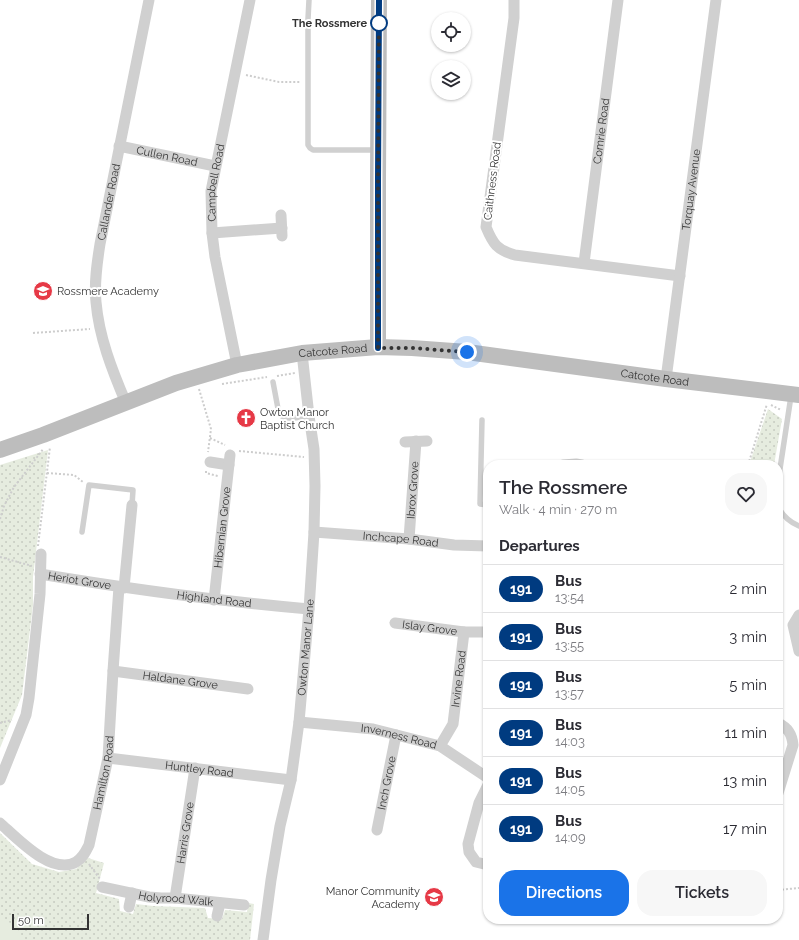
<!DOCTYPE html>
<meta charset="utf-8">
<style>
body{margin:0;font-family:Raleway,sans-serif;background:#f7f7f7;color:#2b2b33;height:100vh;display:flex;flex-direction:column;font-size:15px;white-space:nowrap}
*{box-sizing:border-box;margin:0}
p{font-size:13px;color:#7c7c81}
.icon{flex:none;width:22px;height:22px;fill:none;stroke:currentColor;stroke-width:2;stroke-linecap:round;stroke-linejoin:round}
.map{position:relative;flex:1;overflow:hidden}
.details{position:absolute;left:483px;top:460px;width:300px;height:464px;display:flex;flex-direction:column;background:#fff;border-radius:16px;box-shadow:0 1px 3px #0004}
.details>*{flex:none}
.badge{padding:0 8px;border-radius:13px;font-size:14px;line-height:26px}
.fabs{position:absolute;left:431px;top:12px;display:grid;gap:8px}
.fabs a{display:grid;place-items:center;width:40px;height:40px;border-radius:50%;background:#fff;box-shadow:0 1px 3px #0004;font-size:20px}
.scale{position:absolute;left:12px;bottom:10px;width:77px;box-sizing:border-box;padding-left:4px;border:2px solid #333;border-top:0;font-size:11px;line-height:14px;white-space:nowrap;color:#333;-webkit-text-stroke:3px #fff;paint-order:stroke}
.you{position:absolute;width:20px;height:20px;margin:-10px;border:3px solid #fff;border-radius:50%;background:#1a73e8;box-shadow:0 0 0 6px #1a73e833}
.map>.badge{position:absolute;translate:-50% -50%;box-shadow:0 0 0 2px #fff}
h2{padding:0 16px;font-size:15px;line-height:36px}
.round{display:grid;place-items:center;flex:none;width:42px;height:42px;border-radius:16px;background:#f7f7f7}
.overview{display:flex;align-items:center;justify-content:space-between;height:68px;padding:0 16px}
h1{font-size:19px;font-weight:600;line-height:30px}
.button{display:flex;gap:8px;margin-top:auto;padding:8px 16px}
.button a{flex:1;height:46px;border-radius:16px;background:#1a73e8;color:#fff;font-size:16px;font-weight:600;line-height:46px;text-align:center}
.button a+a{background:#f7f7f7;color:#2b2b33}
ul{padding:0;list-style:none}
li{display:flex;align-items:center;gap:12px;height:48px;padding:0 16px;border-top:1px solid #e1e1e2}
li div{flex:1}
li b{display:block;font-size:15px}
li em{font-style:normal}
li .badge{min-width:44px;font-weight:700;text-align:center}
.map>svg:first-child{display:block}
.grass{fill:url(#grass-dots)}
.park{fill:#e6ecdf}
.lines{fill:none;stroke-linecap:round;stroke-linejoin:round}
.path{stroke:#cdcdcd;stroke-width:2;stroke-dasharray:2 2;stroke-linecap:butt}
.lane{stroke:#d0d0d0;stroke-width:5.5}
.street{stroke:#d0d0d0;stroke-width:11}
.secondary{stroke:#bdbdbd;stroke-width:16}
.line-casing{stroke:#fff;stroke-width:9}
.line{stroke:#003b80;stroke-width:6}
.walk{stroke:#333;stroke-width:4;stroke-dasharray:0 7.2}
.stop-dot{fill:#fff;stroke:#003b80;stroke-width:2}
.labels{text-anchor:middle;stroke-width:4;stroke-linejoin:round;paint-order:stroke}
.stop-label{font-size:11px;font-weight:bold;fill:#333;stroke:#fff;text-anchor:end}
.street-label{font-size:11px;fill:#333;stroke:#fff}
.poi-label{font-size:11px;fill:#333;stroke:#fff;text-anchor:start}
</style>
<div class="map">
<svg width="799" height="940" viewBox="0 0 799 940">
<defs>
<pattern id="grass-dots" width="8" height="8" patternUnits="userSpaceOnUse"><rect width="8" height="8" fill="#e6ecdf"/><path d="M2 2h.1M6 6h.1" fill="none" stroke="#c6cbc0" stroke-width="1.8" stroke-linecap="round"/></pattern>
</defs>
<rect width="100%" height="100%" fill="#fff"/>
<path class="grass" d="M768,409L782,419L774,465H749Z
M48,450L33,577V605L22,695L0,748V465Z
M0,833L32,864L59,872L76,869L88,858L104,863L96,893L119,899L120,911L133,914L136,904L153,906L205,908L208,918L222,919L225,910L247,912L248,903L254,904L250,940H0Z"/>
<path class="park" d="M0,920L15,924L24,940H0Z"/>
<g class="lines">
<path class="path" d="M246,75L279,82H301
M33,333L90,329
M277,376L295,373
M222,384L267,377
M199,389L211,429L208,452
M771,405L781,410
M210,438L225,445
M239,451L304,457
M748,465L767,404
M206,471V473L218,476
M47,473L74,475L83,482
M0,519L4,506L14,487L41,452L43,449
M38,546L50,447
M0,557L32,566
M0,723L12,720
M89,864L100,879
M778,890L799,888"/>
<path class="lane" d="M309,0L308,19V145L310,148L313,150H378
M273,382L279,414C286,421 300,417 309,416
M482,420L480,504L488,505
M778,482L791,396
M778,507C783,516 789,522 799,526
M82,532L89,485L133,490L132,505"/>
<g class="street">
<path d="M514,0V18L486,227C493,244 497,250 515,255L680,276"/>
<path id="s1" d="M119,146L215,166"/>
<path d="M281,215L282,236"/>
<path d="M212,233L282,228"/>
<path id="s2" d="M584,263L618,0"/>
<path id="s3" d="M237,365L215,257L212,233L211,191L250,0"/>
<path id="s4" d="M666,379L716,0"/>
<path id="s5" d="M126,403C112,370 99,337 96,302C94,283 97,263 100,244L149,0"/>
<path d="M405,442L427,441"/>
<path d="M210,462L229,465"/>
<path d="M563,465L576,464L582,465"/>
<path id="s6" d="M314,532L409,539L454,545L488,546"/>
<path id="s7" d="M409,539L416,441"/>
<path id="s8" d="M40,574C130,589 218,601 309,609"/>
<path d="M124,588L132,505"/>
<path id="s9" d="M214,600L230,455"/>
<path d="M799,615L793,625L799,651"/>
<path id="s10" d="M395,623L464,632"/>
<path id="s11" d="M113,671L248,689"/>
<path id="s12" d="M299,722L373,729L440,746L488,778"/>
<path d="M778,723C788,728 792,734 793,745L778,793"/>
<path id="s13" d="M440,746L453,724L464,632H488"/>
<path id="s14" d="M108,758L291,780"/>
<path d="M0,780L26,715L29,698L40,594L41,554"/>
<path d="M488,785L479,803L468,844L469,852L476,862L488,865"/>
<path id="s15" d="M0,823C17,838 52,876 76,862C83,858 86,851 89,845L108,758L113,671L119,587"/>
<path id="s16" d="M377,830L396,735"/>
<path id="s17" d="M102,887L149,897L161,898H175L244,905"/>
<path id="s18" d="M175,898L195,768"/>
<path d="M129,907L132,893"/>
<path d="M217,916L220,903"/>
<path id="s19" d="M263,940L271,880L280,826L291,780L299,722L309,609L314,532L315,486L314,449L309,416L302,353"/>
</g>
<g class="secondary">
<path d="M378,347V179L379,0"/>
<path id="s20" d="M0,450L43,435L176,383L237,365L302,353L378,347L412,348L467,352L666,379L799,395"/>
</g>
</g>
<g class="lines">
<defs>
<path id="line" d="M378,348V179L379,0"/>
</defs>
<use href="#line" class="line-casing"/>
<use href="#line" class="line"/>
<path class="walk" d="M379,23L378,179V348H412L467,352"/>
</g>
<defs>
<symbol id="school-disc" viewBox="-11 -11 22 22"><circle r="9.5" fill="#e63946" stroke="#fff"/><path d="M0-5L7-2L0 1L-7-2ZM-4 1L0 2.5L4 1V4Q0 6-4 4Z" fill="#fff"/></symbol>
<symbol id="church-disc" viewBox="-11 -11 22 22"><circle r="9.5" fill="#e63946" stroke="#fff"/><path d="M-1.2-6h2.4v3.5h3.3v2.4h-3.3V6h-2.4V-.1h-3.3v-2.4h3.3Z" fill="#fff"/></symbol>
</defs>
<g fill-rule="evenodd">
<use href="#school-disc" x="32" y="280" width="22" height="22"/>
<use href="#church-disc" x="235" y="407" width="22" height="22"/>
<use href="#school-disc" x="423" y="886" width="22" height="22"/>
</g>
<circle class="stop-dot" cx="379" cy="23" r="8"/>
<g class="labels">
<g class="stop-label">
<text x="367" y="27">The Rossmere</text>
</g>
<g class="street-label">
<text dy="4" stroke="none"><textPath href="#s2" startOffset="133">Comrie Road</textPath></text>
<text dy="4" stroke="none"><textPath href="#s1" startOffset="49">Cullen Road</textPath></text>
<text transform="translate(492 181) rotate(-83)" y="4">Caithness Road</text>
<text dy="4" stroke="none"><textPath href="#s3" startOffset="185">Campbell Road</textPath></text>
<text dy="4" stroke="none"><textPath href="#s4" startOffset="191">Torquay Avenue</textPath></text>
<text dy="4" stroke="none"><textPath href="#s5" startOffset="207">Callander Road</textPath></text>
<text dy="4" stroke="none"><textPath href="#s20" startOffset="349">Catcote Road</textPath></text>
<text dy="4" stroke="none"><textPath href="#s20" startOffset="673">Catcote Road</textPath></text>
<text dy="4" stroke="none"><textPath href="#s7" startOffset="49">Ibrox Grove</textPath></text>
<text dy="4" stroke="none"><textPath href="#s9" startOffset="73">Hibernian Grove</textPath></text>
<text dy="4" stroke="none"><textPath href="#s6" startOffset="87">Inchcape Road</textPath></text>
<text dy="4" stroke="none"><textPath href="#s8" startOffset="40">Heriot Grove</textPath></text>
<text dy="4" stroke="none"><textPath href="#s8" startOffset="176">Highland Road</textPath></text>
<text dy="4" stroke="none"><textPath href="#s10" startOffset="35">Islay Grove</textPath></text>
<text dy="4" stroke="none"><textPath href="#s19" startOffset="296">Owton Manor Lane</textPath></text>
<text dy="4" stroke="none"><textPath href="#s13" startOffset="71">Irvine Road</textPath></text>
<text dy="4" stroke="none"><textPath href="#s11" startOffset="68">Haldane Grove</textPath></text>
<text dy="4" stroke="none"><textPath href="#s12" startOffset="101">Inverness Road</textPath></text>
<text dy="4" stroke="none"><textPath href="#s14" startOffset="92">Huntley Road</textPath></text>
<text dy="4" stroke="none"><textPath href="#s15" startOffset="186">Hamilton Road</textPath></text>
<text dy="4" stroke="none"><textPath href="#s16" startOffset="48">Inch Grove</textPath></text>
<text dy="4" stroke="none"><textPath href="#s18" startOffset="66">Harris Grove</textPath></text>
<text dy="4" stroke="none"><textPath href="#s17" startOffset="75">Holyrood Walk</textPath></text>
</g>
<g class="poi-label">
<text x="57" y="295">Rossmere Academy</text>
<text x="260" y="416">Owton Manor<tspan x="260" dy="13">Baptist Church</tspan></text>
<text x="420" y="895" text-anchor="end">Manor Community<tspan x="420" dy="13">Academy</tspan></text>
</g>
</g>
</svg>
<div class="fabs">
<a><svg class="icon" aria-label="locate" viewBox="0 0 24 24"><circle cx="12" cy="12" r="6"/><path d="M12 2v4M12 18v4M2 12h4M18 12h4"/></svg></a>
<a><svg class="icon" aria-label="layers" viewBox="0 0 24 24"><path d="M12 4l9 5-9 5-9-5zM3 14l9 5 9-5"/></svg></a>
</div>
<div class="scale">50 m</div>
<div class="you" style="left:467px;top:352px"></div>
<section class="details">
<div class="overview"><div><h1>The Rossmere</h1><p>Walk · 4 min · 270 m</p></div><a class="round"><svg class="icon" aria-label="heart" viewBox="0 0 24 24"><path d="M12 20l-8-8c-3-5 5-10 8-4 3-6 11-1 8 4z"/></svg></a></div>
<h2>Departures</h2>
<ul>
<li><span class="badge" style="background:#003b80;color:#fff">191</span><div><b>Bus</b><p>13:54</p></div><em>2 min</em></li>
<li><span class="badge" style="background:#003b80;color:#fff">191</span><div><b>Bus</b><p>13:55</p></div><em>3 min</em></li>
<li><span class="badge" style="background:#003b80;color:#fff">191</span><div><b>Bus</b><p>13:57</p></div><em>5 min</em></li>
<li><span class="badge" style="background:#003b80;color:#fff">191</span><div><b>Bus</b><p>14:03</p></div><em>11 min</em></li>
<li><span class="badge" style="background:#003b80;color:#fff">191</span><div><b>Bus</b><p>14:05</p></div><em>13 min</em></li>
<li><span class="badge" style="background:#003b80;color:#fff">191</span><div><b>Bus</b><p>14:09</p></div><em>17 min</em></li>
</ul>
<div class="button"><a>Directions</a><a>Tickets</a></div>
</section>
</div>
